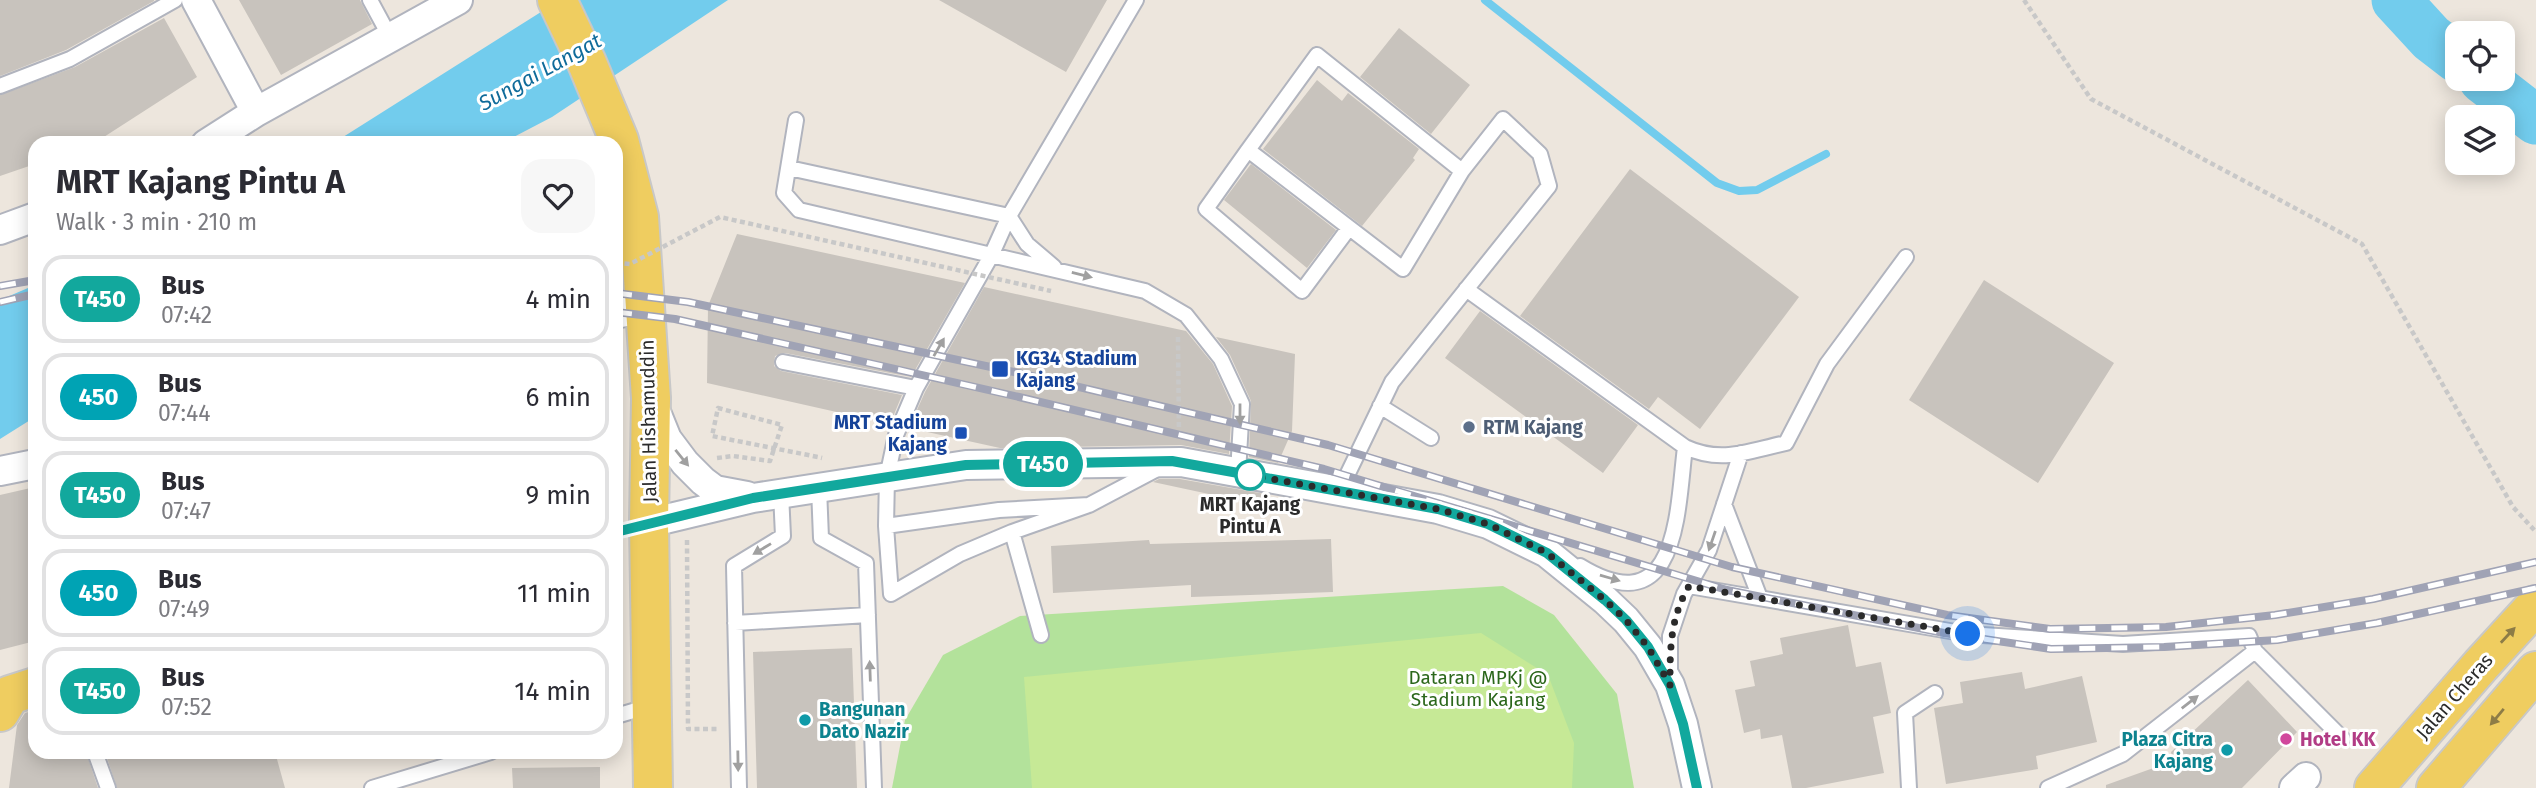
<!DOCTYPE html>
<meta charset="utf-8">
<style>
body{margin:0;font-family:"Fira Sans",sans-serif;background:#f7f7f7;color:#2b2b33;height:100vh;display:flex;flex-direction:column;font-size:26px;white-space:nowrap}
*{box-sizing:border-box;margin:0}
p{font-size:23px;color:#7c7c81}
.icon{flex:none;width:38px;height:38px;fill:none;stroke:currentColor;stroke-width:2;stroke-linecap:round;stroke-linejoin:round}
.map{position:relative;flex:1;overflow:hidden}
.details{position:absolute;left:28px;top:136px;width:595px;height:623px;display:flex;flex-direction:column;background:#fff;border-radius:21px;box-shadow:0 4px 18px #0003}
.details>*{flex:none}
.badge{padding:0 14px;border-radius:23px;font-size:24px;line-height:46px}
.fabs{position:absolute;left:2445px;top:21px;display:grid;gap:14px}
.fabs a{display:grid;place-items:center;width:70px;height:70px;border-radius:14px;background:#fff;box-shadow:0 4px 18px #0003;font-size:35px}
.you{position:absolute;width:35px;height:35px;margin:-18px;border:5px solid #fff;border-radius:50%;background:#1a73e8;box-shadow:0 0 0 10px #1a73e833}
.map>.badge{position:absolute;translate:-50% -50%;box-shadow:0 0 0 4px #fff}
.round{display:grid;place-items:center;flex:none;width:74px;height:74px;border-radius:21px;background:#f7f7f7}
.head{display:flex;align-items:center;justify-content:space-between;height:119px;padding:0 28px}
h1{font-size:33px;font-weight:700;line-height:52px}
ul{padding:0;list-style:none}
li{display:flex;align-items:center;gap:21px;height:88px;margin:0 14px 10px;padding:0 14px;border:4px solid #e1e1e2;border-radius:21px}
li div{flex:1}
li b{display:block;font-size:26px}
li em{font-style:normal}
li .badge{min-width:77px;font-weight:700;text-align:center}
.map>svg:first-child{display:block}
.green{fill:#b3e29b}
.pitch{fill:#c6e996}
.water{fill:#72cced}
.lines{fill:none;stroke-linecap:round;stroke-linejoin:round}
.stream{stroke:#72cced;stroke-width:8}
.river{stroke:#72cced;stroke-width:49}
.building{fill:#c8c3bd}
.service-casing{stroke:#b1b4be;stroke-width:18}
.minor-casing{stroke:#b1b4be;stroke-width:32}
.primary-casing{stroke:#c8c8c8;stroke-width:42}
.path{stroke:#c8c8c8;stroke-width:4.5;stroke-dasharray:5 3.5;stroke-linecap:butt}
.service{stroke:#fff;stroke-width:14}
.minor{stroke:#fff;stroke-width:28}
.primary{stroke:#efcd60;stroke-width:38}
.rail-casing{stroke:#a0a3b5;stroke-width:8}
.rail{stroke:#fff;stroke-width:5;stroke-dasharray:16;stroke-linecap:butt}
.path-bridge{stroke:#c8c8c8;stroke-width:4.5;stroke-dasharray:5 3.5;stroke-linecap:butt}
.oneway{fill:#a0a0a0}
.oneway2{fill:#8d7c46}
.line-casing{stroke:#fff;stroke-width:16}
.line{stroke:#12a89d;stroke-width:10}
.walk{stroke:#2b2b2b;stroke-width:7;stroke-dasharray:0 12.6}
.transit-dot{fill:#1a4fb4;stroke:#fff;stroke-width:2.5}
.service-dot{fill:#5c6f8a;stroke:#fff;stroke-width:2.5}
.stop-dot{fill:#fff;stroke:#12a89d;stroke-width:3.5}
.culture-dot{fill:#0f9aa8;stroke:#fff;stroke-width:2.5}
.hotel-dot{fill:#d1479c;stroke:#fff;stroke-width:2.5}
.labels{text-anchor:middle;stroke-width:6;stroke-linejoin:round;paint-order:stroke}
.transit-label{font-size:19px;font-weight:bold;fill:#164399;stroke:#fff;text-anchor:start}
.street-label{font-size:19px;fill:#2b2b2b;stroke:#fff}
.service-label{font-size:19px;font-weight:bold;fill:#4e5e75;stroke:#fff;text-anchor:start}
.stop-label{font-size:19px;font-weight:bold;fill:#2b2b2b;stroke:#fff}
.park-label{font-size:19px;fill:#2b671b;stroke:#fff}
.culture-label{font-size:19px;font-weight:bold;fill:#0d838f;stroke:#fff;text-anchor:start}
.hotel-label{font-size:19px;font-weight:bold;fill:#b23c85;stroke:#fff;text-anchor:start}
.water-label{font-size:21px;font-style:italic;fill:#0f6b9a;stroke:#fff}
</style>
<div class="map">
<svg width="2536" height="788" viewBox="0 0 2536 788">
<rect width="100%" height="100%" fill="#ede6dd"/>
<path class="green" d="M1503,586L1554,615L1617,694L1634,788H892L905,720L943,655L1020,616Z"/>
<path class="pitch" d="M1481,633L1548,675L1574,743L1572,788H1032L1024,677Z"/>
<path class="water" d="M560,0H728L552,117L502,143L332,144Z
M35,285V417L0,439V300Z"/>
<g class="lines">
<path class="stream" d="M1485,0L1717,183L1739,191L1757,190L1826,154"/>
<path class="river" d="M2396,0L2431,38L2457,58
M2483,79L2536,120"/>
</g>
<path class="building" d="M0,0H154V1L66,50L0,76Z
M239,0H360L372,24L281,75Z
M939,0H1107L1066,72Z
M164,18L197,77L93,144H35V164L0,176V95L75,67Z
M1399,28L1470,85L1431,134L1360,77Z
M1317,80L1342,101L1348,93L1419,149L1413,158L1415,160L1362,226L1263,149Z
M1251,164L1336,230L1307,268L1224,200Z
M1630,169L1799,297L1700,429L1658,397L1649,409L1520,316Z
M737,234L965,283L911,377L785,353L775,356L774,366L781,371L902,395L890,424L707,383L708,306Z
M1984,280L2114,363L2038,483L1909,400Z
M984,287L1186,331L1213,364L1232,406L1229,454L1181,445L1000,448L909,428L925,392Z
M1480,311L1638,425L1603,473L1445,358Z
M1216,337L1295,354L1292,431L1278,463L1249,457L1251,401L1230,355Z
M1159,479H1180L1265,494L1260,505L1153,482Z
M35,487V641L0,650V495Z
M1331,539L1333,592L1191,597V585L1053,593L1051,546L1149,540L1150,544Z
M1848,625L1856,667L1881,662L1891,713L1873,717L1884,773L1806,788H1792L1782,735L1761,739L1760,729L1744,733L1735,690L1755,686L1750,661L1783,654L1780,638Z
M852,648L857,788H757L753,652Z
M2022,672L2025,689L2082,676L2097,742L2036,756L2038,769L1946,784L1934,708L1963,703L1960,682Z
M2248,680L2297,732L2242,788H2106V785L2173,761L2171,752Z
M35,710V752H86L98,788H9L17,725L25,713Z
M105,752H275L285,788H117Z
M600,767V788H513L512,768Z"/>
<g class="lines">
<defs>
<path id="service" d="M370,0L390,37
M0,86L70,59L175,0
M796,120L784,193L799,210L1145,291L1186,315L1221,359L1242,404L1238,473
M1248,150L1206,209L1302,291L1349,228
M789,168L1009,216L1027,244L1054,267
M1466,289L1685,447C1722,464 1748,451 1786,443L1827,364L1906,257
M783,362L916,388
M1380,406L1431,438
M819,488L821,538L866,563L874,788
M1339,492L1392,382L1549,186L1540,154L1503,119L1462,171L1403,269L1248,150L1317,55L1462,171
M1724,504L1760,598
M1089,505L1159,468
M886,526L999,510L1089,505L1012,532L960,554L891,594L886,526L887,477L896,435L916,388L991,256L1009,216L1136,0
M1012,532L1041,635
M1580,566C1679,626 1677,511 1685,447
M1689,586L1967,634L2123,644L2249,636L2255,651
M735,623L868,615
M1670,675V636L1684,594L1709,550L1741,453
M616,716L650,706
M95,752L108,788
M372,788L491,752
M739,788L734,566L783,536L781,493
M1909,788L1905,713L1935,693
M2048,788L2123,754L2255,651L2343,739"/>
<path id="minor" d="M196,0L256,112
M206,144L256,112L458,0
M0,230L35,217
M616,314L646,307
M654,407L667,439L685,463L703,481L715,490L747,496
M0,471L35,464
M649,523L753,498L966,465L1181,462L1438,509L1488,524L1547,553L1605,600L1626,620L1648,647L1670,685L1683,724L1697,788
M2294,788L2306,777"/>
<path id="primary" d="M557,0L587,63L619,140L639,217L651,398L649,523L653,788
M0,712L10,695L35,687
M2374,788L2481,665L2536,605
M2436,788L2536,671"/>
</defs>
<use href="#service" class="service-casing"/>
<use href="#minor" class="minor-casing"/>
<use href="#primary" class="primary-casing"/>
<path class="path" d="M2024,0L2091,99L2362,244L2513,507L2536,532
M1178,337L1179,437
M717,458L733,456L770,461L782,425L718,408L712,436L818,457L822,458
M687,540L688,729H718"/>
<use href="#service" class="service"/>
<use href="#minor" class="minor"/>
<use href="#primary" class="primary"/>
<defs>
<path id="rail" d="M0,286L35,280
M616,293L688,302L1023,374L1328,445L1732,567L1947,615L2050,629L2166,627L2275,615L2373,599L2536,562
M0,302L35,294
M616,312L675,319L1019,397L1324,469L1727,590L1944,633L2051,649L2164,647L2277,640L2377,623L2536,588"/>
</defs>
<use href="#rail" class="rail-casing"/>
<use href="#rail" class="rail"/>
<path class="path-bridge" d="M616,263L630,264L720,217L1051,291"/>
</g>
<defs><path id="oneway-solid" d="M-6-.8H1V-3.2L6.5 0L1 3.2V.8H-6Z" transform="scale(1.75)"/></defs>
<g class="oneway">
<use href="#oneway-solid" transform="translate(1082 275) rotate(14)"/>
<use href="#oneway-solid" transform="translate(939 347) rotate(-60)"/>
<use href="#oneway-solid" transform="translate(1240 414) rotate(90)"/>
<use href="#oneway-solid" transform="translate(682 458) rotate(51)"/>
<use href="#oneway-solid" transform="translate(1712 541) rotate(109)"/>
<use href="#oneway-solid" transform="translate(762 549) rotate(149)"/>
<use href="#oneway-solid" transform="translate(1610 578) rotate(16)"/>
<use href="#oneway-solid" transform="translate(870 671) rotate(-92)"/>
<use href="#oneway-solid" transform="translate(2190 702) rotate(-38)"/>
<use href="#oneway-solid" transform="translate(738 761) rotate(89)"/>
</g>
<g class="oneway2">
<use href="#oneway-solid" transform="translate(2508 635) rotate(-47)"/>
<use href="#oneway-solid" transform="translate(2497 717) rotate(130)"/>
</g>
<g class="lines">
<defs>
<path id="line" d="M616,532L753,498L966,465L1172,461L1438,509L1488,524L1547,553L1605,600L1626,620L1648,647L1670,685L1683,724L1697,788"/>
</defs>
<use href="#line" class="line-casing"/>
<use href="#line" class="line"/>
<path class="walk" d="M1250,475L1438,509L1488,524L1547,553L1605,600L1626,620L1648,647L1670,685C1670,649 1670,618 1689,586L1968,634"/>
</g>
<g class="transit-dot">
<rect x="991" y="360" width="18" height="18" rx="3.5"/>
<rect x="954" y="426" width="14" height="14" rx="3.5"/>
</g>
<circle class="service-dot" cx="1469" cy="427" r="7"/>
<circle class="stop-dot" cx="1250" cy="475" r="14"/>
<g class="culture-dot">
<circle cx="805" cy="720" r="7"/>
<circle cx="2227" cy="750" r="7"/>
</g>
<circle class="hotel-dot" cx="2286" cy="739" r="7"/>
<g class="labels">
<g class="transit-label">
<text x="1016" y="365">KG34 Stadium<tspan x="1016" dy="22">Kajang</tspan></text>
<text x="947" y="429" text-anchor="end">MRT Stadium<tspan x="947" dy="22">Kajang</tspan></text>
</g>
<g class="street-label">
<text transform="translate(648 421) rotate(-91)" y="7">Jalan Hishamuddin</text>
<text transform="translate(2454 696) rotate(-49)" y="7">Jalan Cheras</text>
</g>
<g class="service-label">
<text x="1483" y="434">RTM Kajang</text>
</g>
<g class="stop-label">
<text x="1250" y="511">MRT Kajang<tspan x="1250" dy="22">Pintu A</tspan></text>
</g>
<g class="park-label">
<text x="1478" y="684">Dataran MPKj @<tspan x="1478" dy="22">Stadium Kajang</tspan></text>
</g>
<g class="culture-label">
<text x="819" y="716">Bangunan<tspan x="819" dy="22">Dato Nazir</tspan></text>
<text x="2213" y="746" text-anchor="end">Plaza Citra<tspan x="2213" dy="22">Kajang</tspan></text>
</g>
<g class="hotel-label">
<text x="2300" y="746">Hotel KK</text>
</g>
<g class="water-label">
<text transform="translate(540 72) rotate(-29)" y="7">Sungai Langat</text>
</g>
</g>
</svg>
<div class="fabs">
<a><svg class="icon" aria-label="locate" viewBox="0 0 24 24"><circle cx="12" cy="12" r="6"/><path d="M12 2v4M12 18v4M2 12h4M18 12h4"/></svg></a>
<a><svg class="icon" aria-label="layers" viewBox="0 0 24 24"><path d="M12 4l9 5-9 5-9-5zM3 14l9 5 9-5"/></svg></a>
</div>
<div class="you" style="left:1968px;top:634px"></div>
<b class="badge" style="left:1043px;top:464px;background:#12a89d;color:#fff">T450</b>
<section class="details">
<div class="head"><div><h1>MRT Kajang Pintu A</h1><p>Walk · 3 min · 210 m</p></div><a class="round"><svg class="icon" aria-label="heart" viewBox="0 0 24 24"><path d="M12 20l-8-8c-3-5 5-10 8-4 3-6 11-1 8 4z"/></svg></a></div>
<ul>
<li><span class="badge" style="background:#12a89d;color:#fff">T450</span><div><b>Bus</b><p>07:42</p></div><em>4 min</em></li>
<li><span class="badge" style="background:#00a3b4;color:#fff">450</span><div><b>Bus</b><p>07:44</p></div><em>6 min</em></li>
<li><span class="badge" style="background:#12a89d;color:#fff">T450</span><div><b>Bus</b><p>07:47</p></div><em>9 min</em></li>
<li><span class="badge" style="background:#00a3b4;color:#fff">450</span><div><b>Bus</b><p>07:49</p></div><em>11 min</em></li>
<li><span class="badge" style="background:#12a89d;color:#fff">T450</span><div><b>Bus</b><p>07:52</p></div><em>14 min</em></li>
</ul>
</section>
</div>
